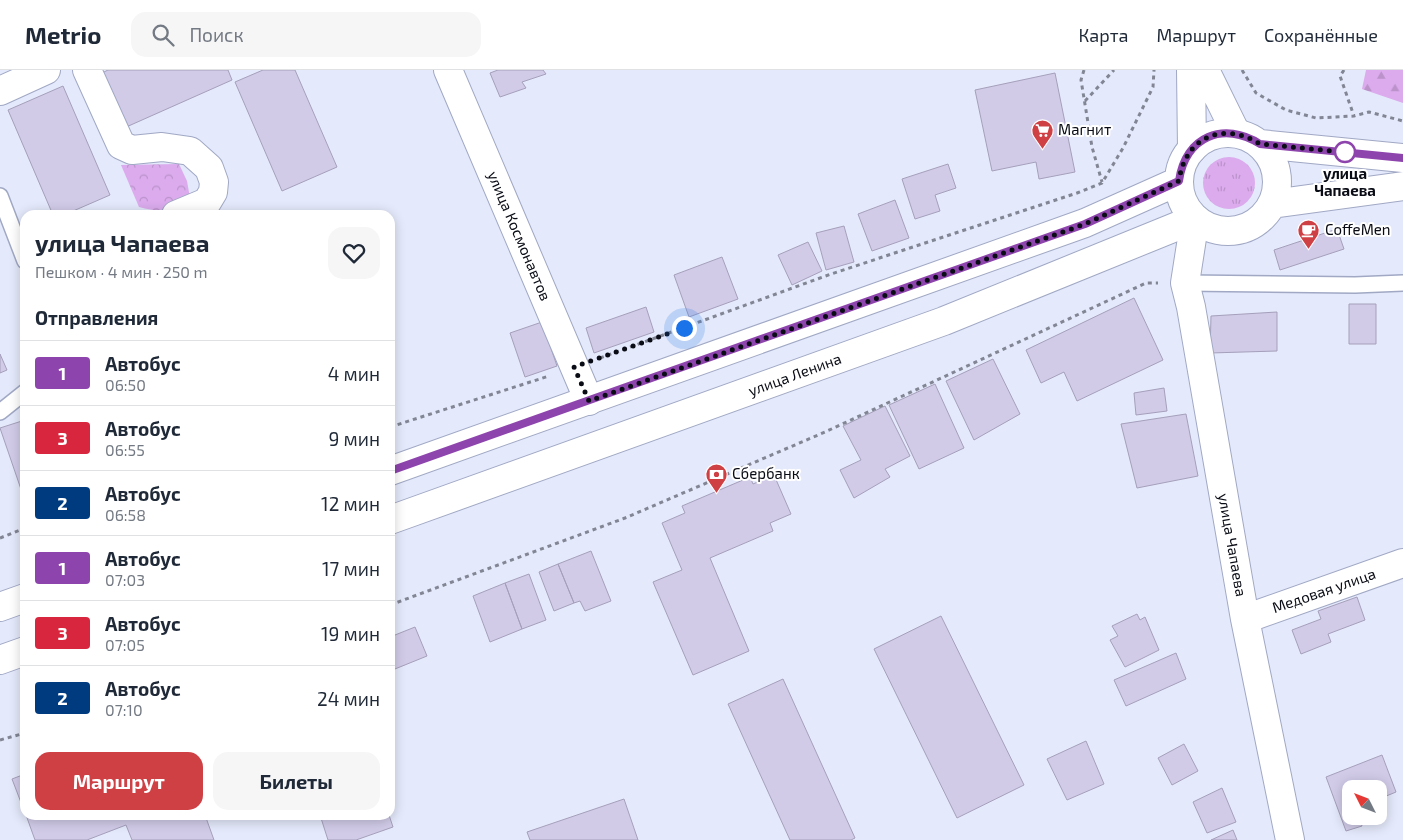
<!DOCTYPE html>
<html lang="ru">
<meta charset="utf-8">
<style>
body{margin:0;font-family:"Exo 2",sans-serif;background:#f6f6f7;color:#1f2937;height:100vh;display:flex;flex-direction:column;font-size:19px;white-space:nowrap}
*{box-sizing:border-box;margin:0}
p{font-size:16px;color:#747a83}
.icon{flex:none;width:28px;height:28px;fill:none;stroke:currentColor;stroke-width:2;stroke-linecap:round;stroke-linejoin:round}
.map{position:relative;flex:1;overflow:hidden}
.details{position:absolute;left:20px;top:140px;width:375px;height:610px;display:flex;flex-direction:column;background:#fff;border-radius:15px;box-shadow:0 2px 12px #0003}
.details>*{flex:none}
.badge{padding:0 10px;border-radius:4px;font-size:18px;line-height:32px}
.needle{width:32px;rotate:312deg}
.controls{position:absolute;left:1342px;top:710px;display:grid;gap:10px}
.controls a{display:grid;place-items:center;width:45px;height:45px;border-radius:10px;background:#fff;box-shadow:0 2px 12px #0003;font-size:25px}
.you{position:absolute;width:25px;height:25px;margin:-12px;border:4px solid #fff;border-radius:50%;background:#1a73e8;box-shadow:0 0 0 8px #1a73e833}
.map>.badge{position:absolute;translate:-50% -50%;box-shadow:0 0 0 2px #fff}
h2{padding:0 15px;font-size:19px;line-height:45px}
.round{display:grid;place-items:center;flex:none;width:52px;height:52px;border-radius:15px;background:#f6f6f7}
.headline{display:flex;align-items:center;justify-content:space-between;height:85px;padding:0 15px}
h1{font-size:24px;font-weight:700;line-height:38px}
.primary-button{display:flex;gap:10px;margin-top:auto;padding:10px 15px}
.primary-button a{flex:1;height:58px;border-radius:15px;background:#cf4045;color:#fff;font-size:20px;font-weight:700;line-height:58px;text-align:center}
.primary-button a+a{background:#f6f6f7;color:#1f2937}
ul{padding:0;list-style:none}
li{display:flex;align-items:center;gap:15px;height:65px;padding:0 15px;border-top:1px solid #e0e1e3}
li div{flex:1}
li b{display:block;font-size:19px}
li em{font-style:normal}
li .badge{min-width:55px;font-weight:700;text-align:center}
header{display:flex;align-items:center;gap:30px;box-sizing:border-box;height:70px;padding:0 25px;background:#fff;border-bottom:1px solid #e0e1e3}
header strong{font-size:24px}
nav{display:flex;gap:28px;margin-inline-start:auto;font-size:18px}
.search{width:350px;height:45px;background:#f6f6f7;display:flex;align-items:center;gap:12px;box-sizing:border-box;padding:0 18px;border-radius:15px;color:#747a83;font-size:19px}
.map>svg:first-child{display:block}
.grass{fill:url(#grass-tufts)}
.forest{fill:url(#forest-firs)}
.park{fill:url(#park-crowns)}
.building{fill:#d1cbe8;stroke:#a59fbb}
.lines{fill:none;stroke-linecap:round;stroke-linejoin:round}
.service-casing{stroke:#a0a8c4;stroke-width:18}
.minor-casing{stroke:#a0a8c4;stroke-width:30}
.secondary-casing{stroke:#a0a8c4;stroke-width:30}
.path{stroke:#828694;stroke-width:3;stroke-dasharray:4 4;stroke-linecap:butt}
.service{stroke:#fff;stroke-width:15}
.minor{stroke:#fff;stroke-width:28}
.secondary{stroke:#fff;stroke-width:28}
.line-casing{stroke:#fff;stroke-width:11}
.line{stroke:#8e44ad;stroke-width:8}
.walk{stroke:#0a0c15;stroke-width:5;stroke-dasharray:0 9}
.stop-dot{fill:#fff;stroke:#8e44ad;stroke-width:2.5}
.labels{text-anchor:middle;stroke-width:4;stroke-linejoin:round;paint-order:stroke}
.poi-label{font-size:15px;fill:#0a0c15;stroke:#fff;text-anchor:start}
.stop-label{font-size:15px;font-weight:bold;fill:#0a0c15;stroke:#fff}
.street-label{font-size:15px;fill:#0a0c15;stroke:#fff}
</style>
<header>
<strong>Metrio</strong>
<div class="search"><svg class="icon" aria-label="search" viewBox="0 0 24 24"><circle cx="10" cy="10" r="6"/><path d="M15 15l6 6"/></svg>Поиск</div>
<nav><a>Карта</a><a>Маршрут</a><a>Сохранённые</a></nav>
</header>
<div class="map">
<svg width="1403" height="770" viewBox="0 0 1403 770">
<defs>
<pattern id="grass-tufts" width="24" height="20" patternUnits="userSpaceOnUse" patternTransform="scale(1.25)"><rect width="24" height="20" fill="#dbabed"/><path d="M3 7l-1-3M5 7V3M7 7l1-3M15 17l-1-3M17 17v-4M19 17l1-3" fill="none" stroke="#bb92ca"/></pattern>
<pattern id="forest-firs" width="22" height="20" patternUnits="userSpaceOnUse" patternTransform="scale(1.25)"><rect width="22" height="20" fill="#dbabed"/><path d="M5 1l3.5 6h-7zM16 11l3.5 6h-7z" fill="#bb92ca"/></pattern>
<pattern id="park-crowns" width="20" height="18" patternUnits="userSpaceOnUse" patternTransform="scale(1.25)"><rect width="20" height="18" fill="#dbabed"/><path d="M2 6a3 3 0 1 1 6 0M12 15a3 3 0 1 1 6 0" fill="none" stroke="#bb92ca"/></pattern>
</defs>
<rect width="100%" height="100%" fill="#e4e9fb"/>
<path class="grass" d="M1203 113a26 26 0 1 1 52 0a26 26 0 1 1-52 0Z"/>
<path class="forest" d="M1366,0H1403V33L1362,19Z"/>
<path class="park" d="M179,94L187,111L190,128C172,142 161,143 139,137L121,95Z"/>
<path class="building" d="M108,0H228L232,10L124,58L100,4Z
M263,0H295L337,97L282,121L235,12Z
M498,0H543L546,4L522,12L526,18L500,27L490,3Z
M1055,3L1075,102L1039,109L1036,92L992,101L975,20Z
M63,16L110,125L64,145H53L8,40Z
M948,94L956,118L935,125L940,141L915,149L902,109Z
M895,130L909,168L872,181L858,144Z
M844,156L854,192L826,200L816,163Z
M1337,159L1344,179L1280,200L1274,180Z
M808,172L822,201L792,215L778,185Z
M722,187L738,229L689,247L674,205Z
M1134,228L1163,290L1077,331L1064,302L1041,313L1026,280Z
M1349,234H1376V274H1349Z
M646,237L654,262L594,283L586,258Z
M1277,242V281L1210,283L1211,246Z
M542,252L557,296L525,307L510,263Z
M0,284L7,300L0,303Z
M993,289L1020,344L974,370L946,311Z
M935,314L964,378L919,399L889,335Z
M1164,318L1167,341L1136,345L1134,323Z
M885,336L910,386L885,399L890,407L854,428L840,400L861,390L843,356Z
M1186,344L1198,406L1137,418L1121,354Z
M25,350V431L0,358Z
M774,405L791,444L770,453L773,461L710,488L749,581L693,605L653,512L682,500L662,453L685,443L682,436L750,407L753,414Z
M591,481L611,531L585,541L580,531L574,533L558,494Z
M558,494L574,533L554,541L539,502Z
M529,504L546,550L522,559L505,513Z
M505,513L522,559L490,572L473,526Z
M1357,527L1365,550L1328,564L1331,572L1301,584L1292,560L1321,549L1318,541Z
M1137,544L1140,550L1145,547L1159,580L1125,597L1110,570L1118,566L1112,556Z
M941,546L1024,715L957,748L874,579Z
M415,557L427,586L390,601V567Z
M1176,583L1186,609L1126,636L1114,610Z
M783,609L855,768L851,770H790L728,634Z
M1086,671L1104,714L1067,730L1047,689Z
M1184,674L1198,701L1172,715L1158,688Z
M1382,685L1396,722L1379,729V719H1351V746H1359L1362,756L1346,761L1326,707Z
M25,704V743L12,709Z
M1222,718L1236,752L1207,763L1193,732Z
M624,729L638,770H530L527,762Z
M26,745H205L214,770H132L126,755L87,770H35Z
M320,745H389L393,757L356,770H328Z
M1233,760L1237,770H1211Z"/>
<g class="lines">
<defs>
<path id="service" d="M0,126L25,191
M1185,213L1355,215L1403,213
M0,342L25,322"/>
<path id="minor" d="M87,0L121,75L132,80L162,77L190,81L209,98L214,112L213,122L207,132L176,145
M448,0L589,331
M1191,0L1192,79
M1205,0L1236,63
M0,21L46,0
M1195,149L1185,213L1191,237L1245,549L1290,770
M1245,549L1403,493"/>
<path id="secondary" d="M1179 112a49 49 0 1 1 98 0a49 49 0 1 1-98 0Z
M1260,74L1403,88
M1272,134L1403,116
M390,401L1085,153L1179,111
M390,450L944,251L1195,149
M0,537L25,528
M0,590L25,581"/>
</defs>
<use href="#service" class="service-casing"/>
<use href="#minor" class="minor-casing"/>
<use href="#secondary" class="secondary-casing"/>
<path class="path" d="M1084,0L1081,10L1092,77L1102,112
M1242,0L1256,23L1286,40L1316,48L1354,46L1369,42L1403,51
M1344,0L1340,6L1354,46
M1085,31L1114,0
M600,288L831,204L1077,123L1102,113L1123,78L1153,17L1154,0
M390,357L549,306
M0,468L25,458
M390,535L625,448L825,362L1146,213H1158
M0,670L25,663"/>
<use href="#service" class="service"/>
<use href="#minor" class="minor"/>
<use href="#secondary" class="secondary"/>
</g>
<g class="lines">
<defs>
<path id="line" d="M390,401L1085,154L1179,111C1185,66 1224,51 1260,74L1403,88"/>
</defs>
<use href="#line" class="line-casing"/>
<use href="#line" class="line"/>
<path class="walk" d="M684,258L574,297L589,331L1085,154L1179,111C1185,66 1224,51 1260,74L1354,83L1345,82"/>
</g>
<defs>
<symbol id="supermarket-pin" viewBox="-11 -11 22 30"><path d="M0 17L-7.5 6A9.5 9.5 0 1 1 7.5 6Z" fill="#cf4045" stroke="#fff"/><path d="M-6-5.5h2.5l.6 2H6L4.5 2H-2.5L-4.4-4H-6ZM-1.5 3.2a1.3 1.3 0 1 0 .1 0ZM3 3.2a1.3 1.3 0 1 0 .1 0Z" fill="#fff"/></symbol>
<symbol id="cafe-pin" viewBox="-11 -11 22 30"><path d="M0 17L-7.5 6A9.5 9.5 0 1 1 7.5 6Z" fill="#cf4045" stroke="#fff"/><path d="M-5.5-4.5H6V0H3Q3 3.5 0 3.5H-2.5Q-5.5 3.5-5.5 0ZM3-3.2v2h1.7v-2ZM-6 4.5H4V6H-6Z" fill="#fff"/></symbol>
<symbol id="bank-pin" viewBox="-11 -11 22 30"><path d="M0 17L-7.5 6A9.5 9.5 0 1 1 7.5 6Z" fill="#cf4045" stroke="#fff"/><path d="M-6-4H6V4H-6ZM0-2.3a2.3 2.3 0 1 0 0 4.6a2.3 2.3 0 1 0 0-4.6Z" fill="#fff"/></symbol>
</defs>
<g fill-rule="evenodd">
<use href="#supermarket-pin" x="1030" y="48" width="25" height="34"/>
<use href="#cafe-pin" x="1296" y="148" width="25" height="34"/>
<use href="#bank-pin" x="704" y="392" width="25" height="34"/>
</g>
<circle class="stop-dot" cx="1345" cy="82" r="10"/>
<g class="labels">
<g class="poi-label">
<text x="1058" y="65">Магнит</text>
<text x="1325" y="165">CoffeMen</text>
<text x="732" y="409">Сбербанк</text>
</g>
<g class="stop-label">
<text x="1345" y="109">улица<tspan x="1345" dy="17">Чапаева</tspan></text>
</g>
<g class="street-label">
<text transform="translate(519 166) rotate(67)" y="5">улица Космонавтов</text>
<text transform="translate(795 305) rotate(-20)" y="5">улица Ленина</text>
<text transform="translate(1232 475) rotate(80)" y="5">улица Чапаева</text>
<text transform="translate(1324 521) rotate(-19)" y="5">Медовая улица</text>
</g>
</g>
</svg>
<div class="controls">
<a><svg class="needle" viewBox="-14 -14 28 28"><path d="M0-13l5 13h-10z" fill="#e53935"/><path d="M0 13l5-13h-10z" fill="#747a83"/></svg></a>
</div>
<div class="you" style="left:684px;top:258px"></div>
<section class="details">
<div class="headline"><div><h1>улица Чапаева</h1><p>Пешком · 4 мин · 250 m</p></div><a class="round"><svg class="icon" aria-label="heart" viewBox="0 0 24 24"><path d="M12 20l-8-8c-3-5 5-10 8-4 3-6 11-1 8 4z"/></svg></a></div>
<h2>Отправления</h2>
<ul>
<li><span class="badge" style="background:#8e44ad;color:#fff">1</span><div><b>Автобус</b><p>06:50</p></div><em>4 мин</em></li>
<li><span class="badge" style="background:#d7263d;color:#fff">3</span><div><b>Автобус</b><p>06:55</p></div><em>9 мин</em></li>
<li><span class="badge" style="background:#003b80;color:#fff">2</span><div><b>Автобус</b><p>06:58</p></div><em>12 мин</em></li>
<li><span class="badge" style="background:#8e44ad;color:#fff">1</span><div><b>Автобус</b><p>07:03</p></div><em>17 мин</em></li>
<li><span class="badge" style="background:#d7263d;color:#fff">3</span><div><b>Автобус</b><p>07:05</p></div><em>19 мин</em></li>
<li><span class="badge" style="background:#003b80;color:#fff">2</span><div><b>Автобус</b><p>07:10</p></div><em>24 мин</em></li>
</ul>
<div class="primary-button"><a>Маршрут</a><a>Билеты</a></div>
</section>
</div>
